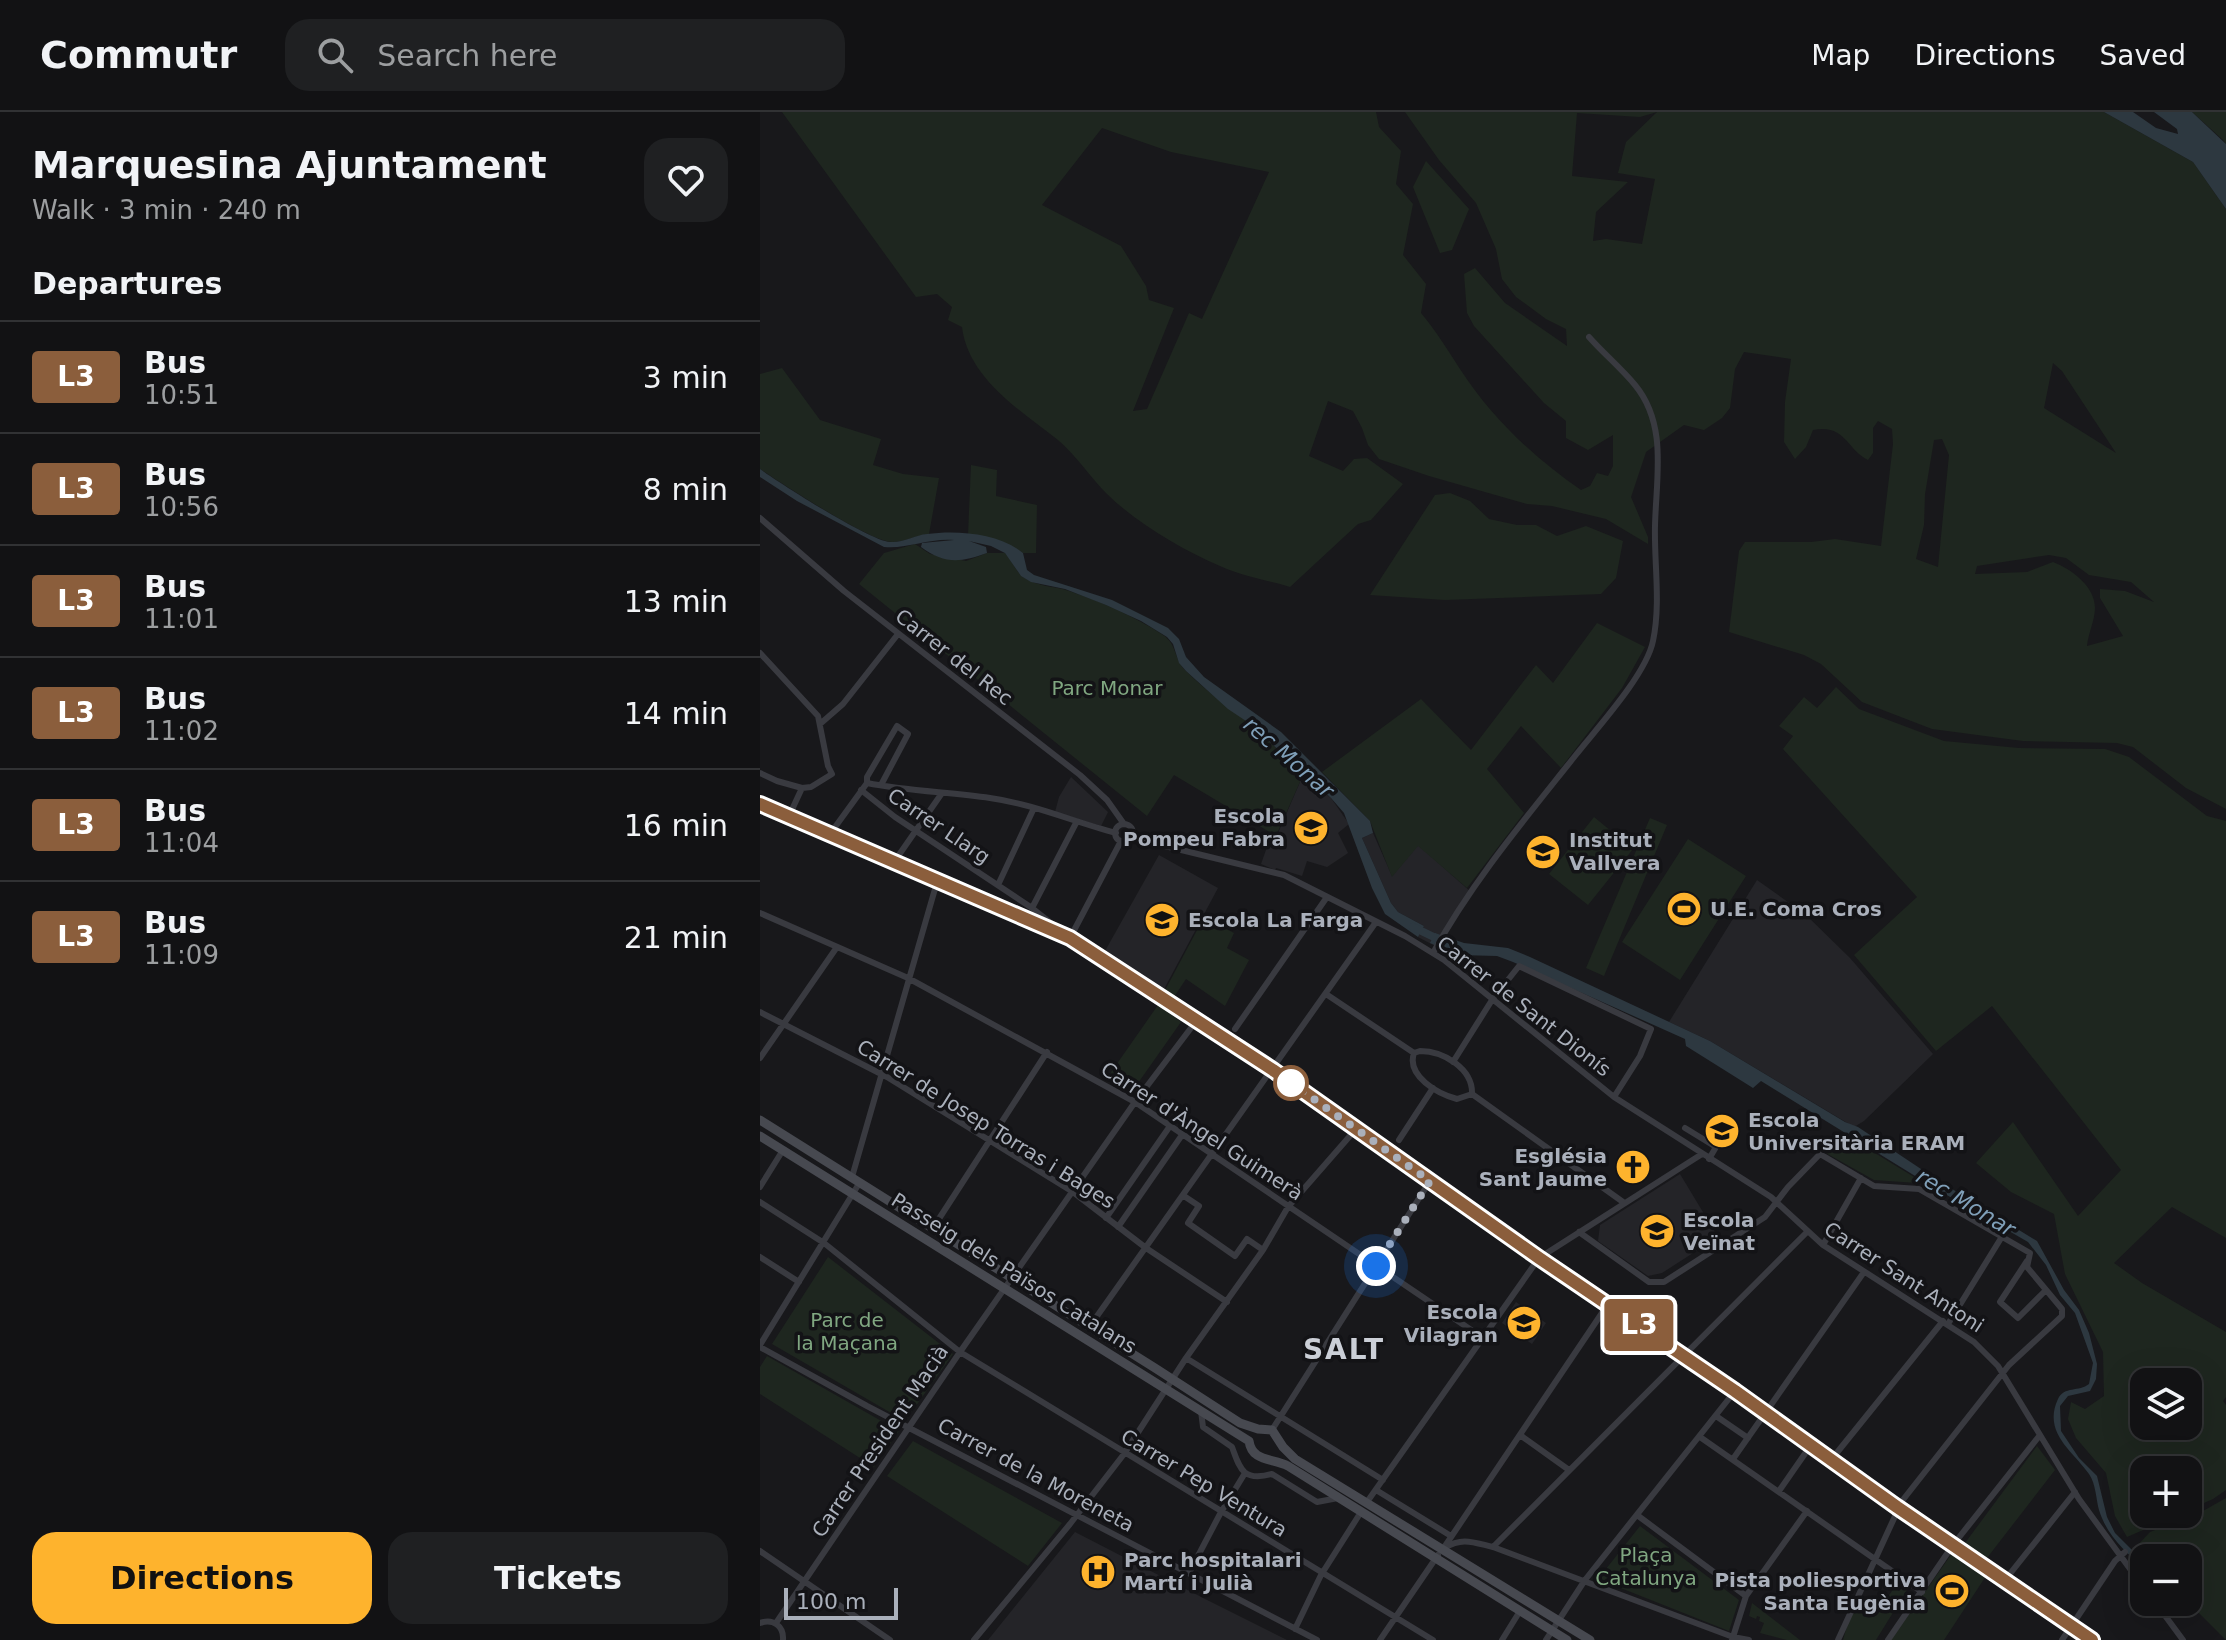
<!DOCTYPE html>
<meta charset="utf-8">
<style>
body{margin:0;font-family:"DejaVu Sans",sans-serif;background:#1f2022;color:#f1f3f6;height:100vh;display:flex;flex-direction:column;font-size:30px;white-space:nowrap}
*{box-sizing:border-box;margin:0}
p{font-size:26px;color:#9c9ea0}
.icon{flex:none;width:44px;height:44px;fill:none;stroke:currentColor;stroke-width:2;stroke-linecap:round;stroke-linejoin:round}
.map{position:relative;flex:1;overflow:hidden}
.side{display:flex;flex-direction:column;background:#121214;width:760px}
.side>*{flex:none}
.badge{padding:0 16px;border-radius:6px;font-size:28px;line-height:52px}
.controls{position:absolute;left:1370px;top:1256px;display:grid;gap:16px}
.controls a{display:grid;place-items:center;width:72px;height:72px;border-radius:16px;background:#121214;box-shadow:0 8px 32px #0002,0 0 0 2px #313234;font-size:40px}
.scale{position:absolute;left:24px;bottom:20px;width:114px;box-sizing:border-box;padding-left:8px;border:4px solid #aab0bb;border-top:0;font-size:22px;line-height:28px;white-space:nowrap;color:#aab0bb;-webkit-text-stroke:6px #131316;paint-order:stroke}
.you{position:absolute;width:40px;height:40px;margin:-20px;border:6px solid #fff;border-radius:50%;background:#1a73e8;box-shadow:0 0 0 12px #1a73e833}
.map>.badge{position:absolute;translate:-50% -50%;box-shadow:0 0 0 4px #fff}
h2{padding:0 32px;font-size:30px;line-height:72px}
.round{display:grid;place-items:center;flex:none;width:84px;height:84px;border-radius:24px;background:#1f2022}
.overview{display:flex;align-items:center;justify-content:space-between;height:136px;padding:0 32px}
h1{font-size:38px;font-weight:700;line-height:60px}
.button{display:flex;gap:16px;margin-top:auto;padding:16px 32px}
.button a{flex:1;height:92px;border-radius:24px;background:#feb32d;color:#111;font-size:32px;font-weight:700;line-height:92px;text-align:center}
.button a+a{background:#1f2022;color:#f1f3f6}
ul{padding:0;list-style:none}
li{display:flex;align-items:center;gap:24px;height:112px;padding:0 32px;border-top:2px solid #313234}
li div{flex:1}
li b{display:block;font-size:30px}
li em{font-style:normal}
li .badge{min-width:88px;font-weight:700;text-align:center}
header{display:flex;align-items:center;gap:48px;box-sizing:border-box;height:112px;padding:0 40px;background:#121214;border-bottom:2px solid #313234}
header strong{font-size:38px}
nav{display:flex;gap:44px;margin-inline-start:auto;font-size:28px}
.search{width:560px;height:72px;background:#1f2022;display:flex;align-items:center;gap:20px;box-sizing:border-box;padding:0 28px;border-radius:24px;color:#9c9ea0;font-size:30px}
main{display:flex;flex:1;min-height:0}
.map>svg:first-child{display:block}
.built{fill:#242428}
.green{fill:#1e261f;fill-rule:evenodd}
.water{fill:#2d3840}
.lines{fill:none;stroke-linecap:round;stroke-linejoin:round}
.canal{stroke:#2d3840;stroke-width:8}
.street{stroke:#393a40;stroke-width:6}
.secondary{stroke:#474950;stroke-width:9}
.line-casing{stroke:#fff;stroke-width:18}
.line{stroke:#8b5e3c;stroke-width:12}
.walk{stroke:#aab0bb;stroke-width:8;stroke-dasharray:0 14.4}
.stop-dot{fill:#fff;stroke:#8b5e3c;stroke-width:4}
.labels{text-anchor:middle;stroke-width:7;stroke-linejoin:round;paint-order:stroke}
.street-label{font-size:20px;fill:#aab0bb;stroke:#131316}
.park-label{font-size:20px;fill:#80a781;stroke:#131316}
.poi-label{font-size:20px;font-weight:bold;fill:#aab0bb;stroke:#131316;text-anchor:start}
.water-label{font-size:22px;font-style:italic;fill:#7f9fb8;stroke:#131316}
.district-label{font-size:28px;font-weight:bold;letter-spacing:2px;fill:#cbcfd7;stroke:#131316}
</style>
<header>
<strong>Commutr</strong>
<div class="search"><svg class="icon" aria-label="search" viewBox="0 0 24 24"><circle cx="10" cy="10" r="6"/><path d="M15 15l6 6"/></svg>Search here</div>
<nav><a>Map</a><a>Directions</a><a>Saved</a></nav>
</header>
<main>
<section class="side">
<div class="overview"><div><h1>Marquesina Ajuntament</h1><p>Walk · 3 min · 240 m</p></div><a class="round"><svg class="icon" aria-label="heart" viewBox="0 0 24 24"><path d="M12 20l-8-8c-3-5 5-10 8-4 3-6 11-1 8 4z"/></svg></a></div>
<h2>Departures</h2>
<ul>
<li><span class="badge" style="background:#8b5e3c;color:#fff">L3</span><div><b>Bus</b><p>10:51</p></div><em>3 min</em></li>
<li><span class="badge" style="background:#8b5e3c;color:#fff">L3</span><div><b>Bus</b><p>10:56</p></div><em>8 min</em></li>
<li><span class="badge" style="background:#8b5e3c;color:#fff">L3</span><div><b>Bus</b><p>11:01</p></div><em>13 min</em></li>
<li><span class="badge" style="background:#8b5e3c;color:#fff">L3</span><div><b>Bus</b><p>11:02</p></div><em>14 min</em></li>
<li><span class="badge" style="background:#8b5e3c;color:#fff">L3</span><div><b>Bus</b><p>11:04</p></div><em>16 min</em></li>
<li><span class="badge" style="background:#8b5e3c;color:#fff">L3</span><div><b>Bus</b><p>11:09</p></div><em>21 min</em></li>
</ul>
<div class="button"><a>Directions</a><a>Tickets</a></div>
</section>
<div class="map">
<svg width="1466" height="1528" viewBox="0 0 1466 1528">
<rect width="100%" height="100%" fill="#18181b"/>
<path class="built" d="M543,663L571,686L589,712L578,721L588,741L567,755L547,749L542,764L516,756L515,758L501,752L507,735H512Z
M311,665L348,700L341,714L295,700L299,685Z
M613,721L632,764L658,733L711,780L677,835L658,825L664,814L638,800L631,791L602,726Z
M399,743L458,776L403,879L345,839Z
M997,768L1045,802L1090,846L1173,942L1104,1009L1094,1015L950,929L909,910Z
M920,1062L958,1125L902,1161L888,1164L838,1129L840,1113Z
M756,1190L786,1211L772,1232L742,1211Z
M315,1420L449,1489L527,1528H228Z"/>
<path class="green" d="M22,0H616L619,15L641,39L636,72L653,92L643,143L666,172L661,201C676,219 687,237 700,257C731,305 774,346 821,378L830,374L837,361L848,364L853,354V323L828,338L806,326V309L784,291L714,214L707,201L704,162L715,156L745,191L807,234L806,217L786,207L756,185L742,167L736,137L716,91L679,48L645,0H1344L1433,50L1466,97V697L1426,676L1373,635L1357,631L1263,629L1172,617L1102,590L1061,552L1044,543L969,520L979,439L985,430H1051L1075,427L1121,434L1133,332L1132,317L1118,309L1113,316V341L1108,348C1086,337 1086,312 1053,318L1046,335L1035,347L1024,330L1025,290L1031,247L984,240L975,257L970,296L962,306L944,318L924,313L886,340L871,385L888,425V432L846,407L792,394L767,392L669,364L619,347L608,333L602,316L593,299L568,289L549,344L583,359L594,347L607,346L643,372L611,408L598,412L530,475C507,468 482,464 460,454C421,437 378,412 347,382C330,365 316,343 298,328C261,299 208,266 202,215L188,208L192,195L177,182L156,185ZM897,0L866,30L858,61L895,67L882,132L846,127L833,129L836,100L868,70L812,64L817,1L880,5ZM342,16L411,40L509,60L442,207L429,201L387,297L373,299L414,196L389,188L386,174L361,134L282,93ZM1293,251L1302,259L1356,341L1284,296ZM1182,327L1189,343L1178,455L1156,447L1164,413L1165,382L1174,328ZM1289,443L1306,446L1329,463L1371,470L1394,490L1365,479L1340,477V486L1363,524L1327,534C1328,522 1335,508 1335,496C1335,474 1311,457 1293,450L1267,460L1215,462L1217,454Z
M1432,0H1466V32L1463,28Z
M666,49L709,97L692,138L680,141L653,75Z
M22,256L60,308L121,327L113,353L143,362L179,366L169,422C157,423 145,430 132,430C111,430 22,372 0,357V262Z
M211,353L237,358L236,384L277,393L276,441H263L245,431L208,423Z
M690,381L710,389L729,407L757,413H776L797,424L826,414L863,429L856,466L841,482L685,488L610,483L675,383Z
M155,432L170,442L206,449L227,441H245C252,448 256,460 263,465C278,475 294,474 309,479C342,490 374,504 403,523C417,532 414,547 425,558C444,578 469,594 490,612C509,628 526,646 543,663L516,724L414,663L387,704L99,472L124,441Z
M837,511L885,535L862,576L801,656L761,614L727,657L764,701L707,776L658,734L632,765L610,709L562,660L661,587L711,638L776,553L793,571Z
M1076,575L1099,597L1184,629L1259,636L1345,637L1369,645L1447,704L1466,709V1126L1412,1095L1354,1151L1382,1171L1466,1220V1285L1463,1289L1466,1293V1378L1453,1387L1428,1398V1358H1384V1402H1420L1367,1425L1355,1404L1346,1361L1316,1326L1308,1307L1311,1290L1325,1297L1344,1284L1343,1240L1305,1162L1294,1102L1251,1080L1216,1051L1253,1010L1318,1104L1361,1058L1232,894L1176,939L1094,843L1157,785L1023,637L1033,624L1019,614L1044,585L1057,596ZM1428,1270V1314H1384V1270Z
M834,705L873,737L828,793L789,762Z
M890,706L907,713L844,864L826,856Z
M928,727L986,764L920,868L862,830Z
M444,805L474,821L467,836L489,848L465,894L426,867L412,888L403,882Z
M398,893L421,910L371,981L347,966Z
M1082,1021L1159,1068L1157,1071L1114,1068L1064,1040Z
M68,1145L193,1242L145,1309L12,1232Z
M7,1244L139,1319L114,1355L0,1282V1255Z
M153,1329L302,1411L268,1454L127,1364Z
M1277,1334L1295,1358L1227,1446L1205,1431Z
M1466,1386V1528L1428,1490V1446H1385L1375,1436L1390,1420L1443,1399Z
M880,1414L979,1488L969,1519L838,1467Z
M1193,1440L1226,1464L1184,1528H1131Z
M1134,1476L1139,1479L1142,1476L1147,1478L1116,1528H1083L1092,1497L1114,1505Z
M992,1491L1040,1528H1027L1000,1521L1004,1511L999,1509L1000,1505L997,1504L996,1507L989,1504Z"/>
<path class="water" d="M1344,0H1373L1396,16L1418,22L1417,17L1394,0H1432L1466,32V97L1433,50Z
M0,357C21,372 110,429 130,430C143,431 155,423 167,422C197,418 239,421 263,441L267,458L274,463L352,488L408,516L419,527L426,545L444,565L521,620L610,709L613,721L602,726L631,791L638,800L664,814L658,825L625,802L612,776L584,701L571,686L489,611L468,597L426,559L419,551L413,532L407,525L381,509L346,493L305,477L271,470L261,464L245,441L231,434L209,429L226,435L227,441C200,451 184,452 161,435L162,431L194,428C169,426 148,437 124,435L37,389L0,365Z
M675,821L704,831L748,836L770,845L950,929L1085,1010L1098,1015L1179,1069L1277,1129L1304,1178L1319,1198L1329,1221L1337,1252L1336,1267L1330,1279L1308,1284L1300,1294L1301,1319L1319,1346L1337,1364L1347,1405L1355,1421L1384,1450V1457C1365,1439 1347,1424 1339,1398C1336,1387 1336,1372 1329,1362C1314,1340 1282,1321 1298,1287C1304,1274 1319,1280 1329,1272L1333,1251L1315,1201L1300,1183L1286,1153L1268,1130L1173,1075L1001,969L993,976L926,934L925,927L753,850L737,844L699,843L670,831Z"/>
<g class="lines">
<path class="canal" d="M653,815L680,828"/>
<path class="street" d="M0,406L84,479L320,663L347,688L364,712
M0,541L58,604L68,654L72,662L51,675L42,676L29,704
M60,612L83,592L138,522
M0,661L17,669L42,676
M107,671C147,679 189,680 230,686C273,692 314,710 356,721
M101,678L135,705L272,796L310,826L361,729
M355 721a9 9 0 1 1 18 0a9 9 0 1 1-18 0Z
M70,722L107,671V665L137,614L148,622L121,673
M372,726L524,763L645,824L684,848L854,985L1011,1085L1063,1133L1214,1230L1238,1254L1319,1387L1384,1476
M134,750L182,681
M238,773L274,696
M272,796L316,711
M0,801L148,866L375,990L723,1226
M673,841C712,770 765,707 815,644C837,616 886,563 893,529C901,491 894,451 895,414C896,366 908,313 875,273C861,256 843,241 829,225
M566,882L654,941
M0,900L127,965L313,1080L386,1136L467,1190
M475,917L567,785
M660,939C684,939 713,957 712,982L697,987C678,982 646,964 654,941Z
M0,946L77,835
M693,950L732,888L759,854L891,917L880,944L854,985
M712,982L863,1090
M925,1016L956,1035L949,1047
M639,1028L673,976
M92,1065L177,770
M0,1075L23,1038
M424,1084L439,1094L428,1111L475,1144L487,1127L503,1138
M0,1090L64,1131L200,1240L673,1528
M346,1106L410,1014
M358,1115L422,1023
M173,1116L287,940
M819,1120L889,1170H904L1005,1105L1028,1075L1060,1042L1114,1074L1159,1077L1270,1141L1267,1155L1302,1197V1204L1249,1253L1142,1389L1078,1528
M1063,1133L1101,1066
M0,1145L39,1170
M1267,1149L1240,1190L1258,1206L1286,1178
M1188,1212L1243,1123
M330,1214L616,810
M0,1233L100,1070
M0,1235L107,1294L557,1528
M426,1246L623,1368
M441,1299L443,1315L472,1335C480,1357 483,1370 512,1362L557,1390L578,1386
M956,1304L988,1326
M512,1318L670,1069
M760,1323L809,1358
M940,1325L1162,1480
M973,1347L1104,1160
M1071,1348L1183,1209
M616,1378L691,1424
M1019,1379L1051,1333
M607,1390L779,1146L942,1042
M1150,1403L1332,1528
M685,1434L848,1192
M733,1435L1047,1120
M684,1436C703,1425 712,1430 733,1435L973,1525L986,1484L877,1403
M0,1439L130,1528
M429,1461L460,1402L485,1361
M1245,1468L1315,1380
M986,1484L1047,1399
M1395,1490L1423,1528
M0,1511C13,1506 24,1514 23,1528
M16,1511L200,1240L375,990L437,908
M535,1517L561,1463L601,1400
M214,1528L310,1412L364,1342L426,1246L503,1138L528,1095L596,1017
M620,1528L678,1443
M742,1528L760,1499
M786,1528L825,1468L975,1279
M972,1528L973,1525L989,1528
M1128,1528L1193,1433L1280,1323
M1302,1528L1355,1449L1365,1440"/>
<path class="secondary" d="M0,692L310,826L513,958L1150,1403
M0,1008L395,1256L480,1311L498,1317L512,1318L523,1335L535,1347L830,1528
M0,1024L489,1329C492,1350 512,1346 528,1354L807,1528"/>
</g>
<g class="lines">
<defs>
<path id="line" d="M0,692L310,826L513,958L779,1146L975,1279L1137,1395L1332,1528"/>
</defs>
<use href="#line" class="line-casing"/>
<use href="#line" class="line"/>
<path class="walk" d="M531,971L670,1069L616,1154"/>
</g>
<defs>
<symbol id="school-disc" viewBox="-11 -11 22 22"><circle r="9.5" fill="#feb32d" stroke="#131316"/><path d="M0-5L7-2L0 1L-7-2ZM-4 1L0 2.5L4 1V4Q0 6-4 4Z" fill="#111"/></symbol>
<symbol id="stadium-disc" viewBox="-11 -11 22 22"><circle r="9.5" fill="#feb32d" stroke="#131316"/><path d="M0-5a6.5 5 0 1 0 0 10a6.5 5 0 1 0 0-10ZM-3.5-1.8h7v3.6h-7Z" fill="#111"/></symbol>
<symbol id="university-disc" viewBox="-11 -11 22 22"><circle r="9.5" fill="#feb32d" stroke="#131316"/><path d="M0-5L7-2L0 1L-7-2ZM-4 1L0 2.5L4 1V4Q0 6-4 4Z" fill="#111"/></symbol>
<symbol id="church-disc" viewBox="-11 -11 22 22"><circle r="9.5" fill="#feb32d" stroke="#131316"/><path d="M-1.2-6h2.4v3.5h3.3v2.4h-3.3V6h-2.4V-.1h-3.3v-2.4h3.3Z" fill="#111"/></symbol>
<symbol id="hospital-disc" viewBox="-11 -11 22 22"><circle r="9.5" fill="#feb32d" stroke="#131316"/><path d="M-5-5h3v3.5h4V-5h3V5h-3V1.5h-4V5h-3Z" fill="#111"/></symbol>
</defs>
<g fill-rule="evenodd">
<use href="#school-disc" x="531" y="696" width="40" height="40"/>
<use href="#school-disc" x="763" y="720" width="40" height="40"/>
<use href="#stadium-disc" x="904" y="777" width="40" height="40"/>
<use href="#school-disc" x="382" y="788" width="40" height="40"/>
<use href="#university-disc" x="942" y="999" width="40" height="40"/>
<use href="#church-disc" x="853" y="1035" width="40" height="40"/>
<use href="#school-disc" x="877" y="1099" width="40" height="40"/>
<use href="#school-disc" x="744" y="1191" width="40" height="40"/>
<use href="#hospital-disc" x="318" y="1440" width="40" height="40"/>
<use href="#stadium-disc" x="1172" y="1459" width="40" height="40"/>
</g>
<circle class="stop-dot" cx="531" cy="971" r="16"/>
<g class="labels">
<g class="street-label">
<text transform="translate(194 545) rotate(38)" y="7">Carrer del Rec</text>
<text transform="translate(179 714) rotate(34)" y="7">Carrer Llarg</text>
<text transform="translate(764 894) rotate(38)" y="7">Carrer de Sant Dionís</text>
<text transform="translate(226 1012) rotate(32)" y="7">Carrer de Josep Torras i Bages</text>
<text transform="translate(442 1019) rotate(33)" y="7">Carrer d'Àngel Guimerà</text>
<text transform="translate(254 1161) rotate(32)" y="7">Passeig dels Països Catalans</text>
<text transform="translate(1144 1165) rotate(33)" y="7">Carrer Sant Antoni</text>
<text transform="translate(120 1329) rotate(-56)" y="7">Carrer President Macià</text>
<text transform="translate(276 1363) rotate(28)" y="7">Carrer de la Moreneta</text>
<text transform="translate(444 1371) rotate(31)" y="7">Carrer Pep Ventura</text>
</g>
<g class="park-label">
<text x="347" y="583">Parc Monar</text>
<text x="87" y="1215">Parc de<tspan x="87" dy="23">la Maçana</tspan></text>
<text x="886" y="1450">Plaça<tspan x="886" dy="23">Catalunya</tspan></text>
</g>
<g class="poi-label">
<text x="525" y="711" text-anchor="end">Escola<tspan x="525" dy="23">Pompeu Fabra</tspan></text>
<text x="809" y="735">Institut<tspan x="809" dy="23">Vallvera</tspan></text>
<text x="950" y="804">U.E. Coma Cros</text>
<text x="428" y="815">Escola La Farga</text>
<text x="988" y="1015">Escola<tspan x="988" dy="23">Universitària ERAM</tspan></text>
<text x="847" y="1051" text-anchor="end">Església<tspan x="847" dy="23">Sant Jaume</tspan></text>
<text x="923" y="1115">Escola<tspan x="923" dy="23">Veïnat</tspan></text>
<text x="738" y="1207" text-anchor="end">Escola<tspan x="738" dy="23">Vilagran</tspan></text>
<text x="364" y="1455">Parc hospitalari<tspan x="364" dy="23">Martí i Julià</tspan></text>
<text x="1166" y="1475" text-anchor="end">Pista poliesportiva<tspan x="1166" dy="23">Santa Eugènia</tspan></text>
</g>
<g class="water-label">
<text transform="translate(529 645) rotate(41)" y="8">rec Monar</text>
<text transform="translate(1206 1090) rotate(31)" y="8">rec Monar</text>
</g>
<g class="district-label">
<text x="584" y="1247">SALT</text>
</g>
</g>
</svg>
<div class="controls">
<a><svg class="icon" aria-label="layers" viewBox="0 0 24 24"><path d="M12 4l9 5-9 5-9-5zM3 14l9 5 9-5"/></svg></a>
<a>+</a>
<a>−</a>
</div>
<div class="scale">100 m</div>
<div class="you" style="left:616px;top:1154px"></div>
<b class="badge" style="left:879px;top:1213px;background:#8b5e3c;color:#fff">L3</b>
</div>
</main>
